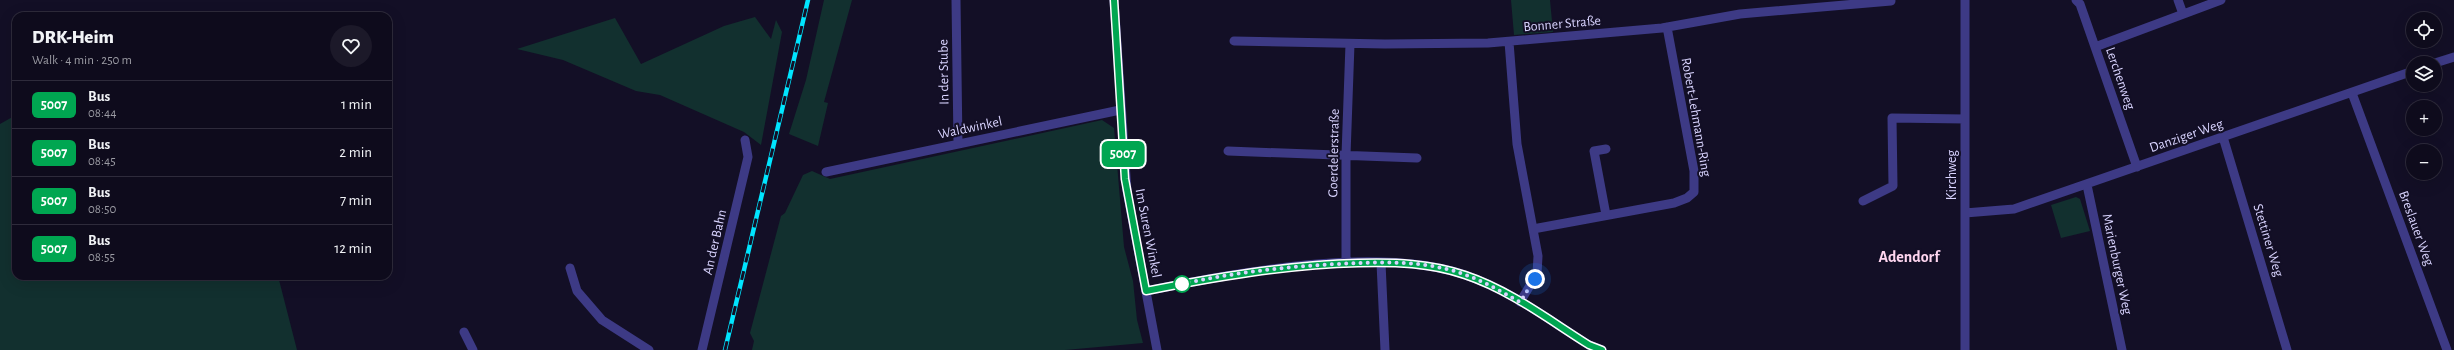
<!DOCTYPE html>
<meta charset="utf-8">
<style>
body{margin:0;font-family:"Alegreya Sans",sans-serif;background:#1c1929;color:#f1f3f6;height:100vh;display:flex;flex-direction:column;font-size:15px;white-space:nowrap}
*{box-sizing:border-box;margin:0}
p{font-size:13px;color:#9b9ba3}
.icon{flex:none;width:22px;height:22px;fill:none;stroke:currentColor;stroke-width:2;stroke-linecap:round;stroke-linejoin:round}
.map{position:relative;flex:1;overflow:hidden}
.panel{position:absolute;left:12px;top:12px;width:380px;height:268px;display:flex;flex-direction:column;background:#0e0b1c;border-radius:12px;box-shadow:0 4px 16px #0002,0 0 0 1px #2e2b3b}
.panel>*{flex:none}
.badge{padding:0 8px;border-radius:6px;font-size:14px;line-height:26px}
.fabs{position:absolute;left:2406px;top:12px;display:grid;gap:8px}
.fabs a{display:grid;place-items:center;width:36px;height:36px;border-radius:50%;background:#0e0b1c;box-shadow:0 4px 16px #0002,0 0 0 1px #2e2b3b;font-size:20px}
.you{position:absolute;width:20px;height:20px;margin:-10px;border:3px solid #fff;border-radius:50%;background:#1a73e8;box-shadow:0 0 0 6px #1a73e833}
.map>.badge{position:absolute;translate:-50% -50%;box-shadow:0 0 0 2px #fff}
.round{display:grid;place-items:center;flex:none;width:42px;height:42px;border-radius:21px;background:#1c1929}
.summary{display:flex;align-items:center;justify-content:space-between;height:68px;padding:0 20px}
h1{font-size:19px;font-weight:800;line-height:30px}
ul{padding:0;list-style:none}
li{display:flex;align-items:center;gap:12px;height:48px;padding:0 20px;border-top:1px solid #2e2b3b}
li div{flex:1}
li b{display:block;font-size:15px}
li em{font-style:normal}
li .badge{min-width:44px;font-weight:700;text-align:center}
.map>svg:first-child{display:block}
.green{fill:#12302f}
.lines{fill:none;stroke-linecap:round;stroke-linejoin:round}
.street{stroke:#3d3a85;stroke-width:9}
.rail-casing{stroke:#00e5ff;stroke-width:4.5}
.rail{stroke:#130f26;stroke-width:3;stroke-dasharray:9;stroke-linecap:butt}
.line-casing{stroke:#fff;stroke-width:9}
.line{stroke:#00a651;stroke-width:6}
.walk{stroke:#d9d4ff;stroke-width:4;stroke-dasharray:0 7.2}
.stop-dot{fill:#fff;stroke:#00a651;stroke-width:2}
.labels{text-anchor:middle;stroke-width:4;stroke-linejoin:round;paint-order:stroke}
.street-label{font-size:14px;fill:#d9d4ff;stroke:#130f26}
.quarter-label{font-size:16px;font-weight:bold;fill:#ffd6f0;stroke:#130f26}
</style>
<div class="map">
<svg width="2454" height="350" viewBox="0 0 2454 350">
<rect width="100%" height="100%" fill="#130f26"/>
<path class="green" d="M824,0H852L824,102L828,103L818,146L789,134L806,80Z
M1511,0H1550L1553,32L1514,35Z
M755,17L771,39L776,20L782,32L761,145L744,132L660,95L636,91L563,60L517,49L615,18L641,64L724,26Z
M16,115V276H278L297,350H0V124Z
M1102,120L1114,128L1124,247L1133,281L1137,320L1143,343L1065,350H752L754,341L750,333L781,216L785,213L803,175L812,171L830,179Z
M2076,197L2080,199L2090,231L2061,238L2051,205Z"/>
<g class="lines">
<path class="street" d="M956,0L958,144
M1114,0L1127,191L1157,350
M1965,0V350
M2076,0L2080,4L2137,167
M2178,0L2183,14
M1234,41L1385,44L1488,43L1662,28L1740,14L1891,1
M1509,42L1517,144L1538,256L1537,274L1520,302
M2095,47L2221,0
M2435,63L2454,57
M2352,93L2447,350
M2223,137L2287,350
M1606,149L1594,151L1606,215
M1228,151L1417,158
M826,172L1120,110
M2087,185L2122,350
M1863,201L1893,186L1892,118L1965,119
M1965,213L2014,209L2413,71
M1533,229L1674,203L1687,198L1694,192V171L1667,27
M1346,263V155L1350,44
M1381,263L1385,350
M570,268L577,291L602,320L649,350
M1146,291C1237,273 1376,245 1465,275C1510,290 1549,320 1589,345L1602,350
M464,332L473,350
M702,350L748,157L745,140"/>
<defs>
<path id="rail" d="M725,350L808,0"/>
</defs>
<use href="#rail" class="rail-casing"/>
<use href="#rail" class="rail"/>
</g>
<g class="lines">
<defs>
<path id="line" d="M1114,0L1125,179L1146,291C1216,277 1286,265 1358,263C1395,262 1430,263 1465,275C1510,290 1549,320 1589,345L1602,350"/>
</defs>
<use href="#line" class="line-casing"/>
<use href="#line" class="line"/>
<path class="walk" d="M1182,284C1240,271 1301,265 1360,263C1388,262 1416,262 1442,268C1471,274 1495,288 1520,302L1535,279"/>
</g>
<circle class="stop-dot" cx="1182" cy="284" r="8"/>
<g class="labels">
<g class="street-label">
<text transform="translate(1562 23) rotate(-5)" y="5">Bonner Straße</text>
<text transform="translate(943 72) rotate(-91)" y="5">In der Stube</text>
<text transform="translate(2121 78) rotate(71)" y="5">Lerchenweg</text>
<text transform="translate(1697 117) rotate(80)" y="5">Robert-Lehmann-Ring</text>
<text transform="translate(970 127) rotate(-12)" y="5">Waldwinkel</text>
<text transform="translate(2186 135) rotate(-19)" y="5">Danziger Weg</text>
<text transform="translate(1333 153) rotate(-89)" y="5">Goerdelerstraße</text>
<text transform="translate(1951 175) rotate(-90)" y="5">Kirchweg</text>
<text transform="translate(2417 228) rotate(70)" y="5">Breslauer Weg</text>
<text transform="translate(1149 233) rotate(79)" y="5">Im Suren Winkel</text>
<text transform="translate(2269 240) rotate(73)" y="5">Stettiner Weg</text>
<text transform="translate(714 242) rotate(-77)" y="5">An der Bahn</text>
<text transform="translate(2118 264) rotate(78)" y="5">Marienburger Weg</text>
</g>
<g class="quarter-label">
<text x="1909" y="262">Adendorf</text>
</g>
</g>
</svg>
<div class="fabs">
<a><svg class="icon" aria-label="locate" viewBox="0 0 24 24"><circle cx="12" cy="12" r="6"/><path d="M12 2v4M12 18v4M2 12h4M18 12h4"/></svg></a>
<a><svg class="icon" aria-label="layers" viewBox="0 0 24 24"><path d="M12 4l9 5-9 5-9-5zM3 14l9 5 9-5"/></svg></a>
<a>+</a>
<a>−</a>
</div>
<div class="you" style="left:1535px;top:279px"></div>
<b class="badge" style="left:1123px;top:154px;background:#00a651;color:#fff">5007</b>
<section class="panel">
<div class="summary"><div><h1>DRK-Heim</h1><p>Walk · 4 min · 250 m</p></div><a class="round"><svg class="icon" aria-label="heart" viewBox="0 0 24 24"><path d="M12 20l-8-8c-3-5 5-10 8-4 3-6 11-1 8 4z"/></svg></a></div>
<ul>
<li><span class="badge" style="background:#00a651;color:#fff">5007</span><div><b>Bus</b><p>08:44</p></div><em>1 min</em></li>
<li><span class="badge" style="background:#00a651;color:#fff">5007</span><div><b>Bus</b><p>08:45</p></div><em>2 min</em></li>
<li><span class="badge" style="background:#00a651;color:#fff">5007</span><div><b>Bus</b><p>08:50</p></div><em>7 min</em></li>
<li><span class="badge" style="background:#00a651;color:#fff">5007</span><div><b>Bus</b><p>08:55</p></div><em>12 min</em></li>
</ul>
</section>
</div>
